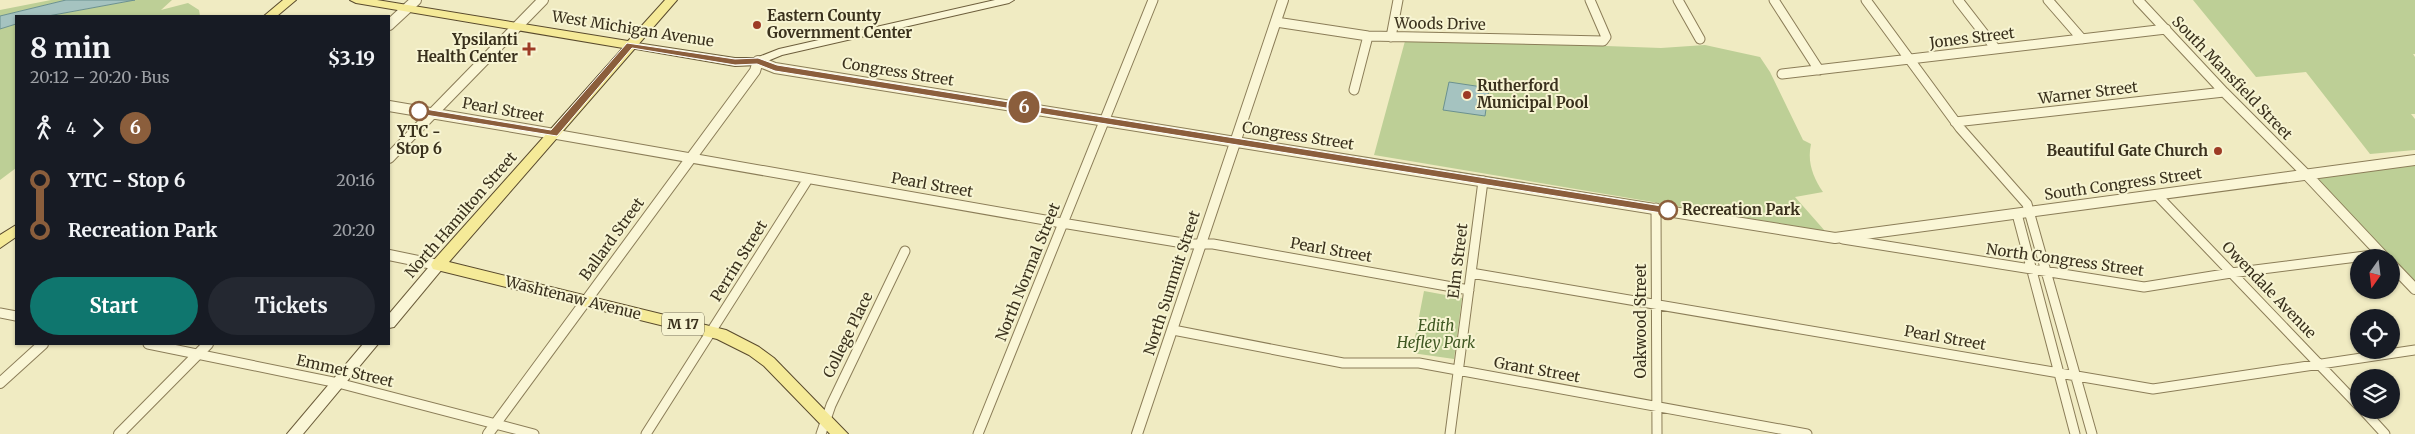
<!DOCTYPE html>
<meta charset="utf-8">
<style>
body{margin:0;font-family:Merriweather,serif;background:#242831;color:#f1f3f6;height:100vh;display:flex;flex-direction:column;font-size:19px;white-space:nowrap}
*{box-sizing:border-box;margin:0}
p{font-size:16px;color:#9ea1a6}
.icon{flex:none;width:28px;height:28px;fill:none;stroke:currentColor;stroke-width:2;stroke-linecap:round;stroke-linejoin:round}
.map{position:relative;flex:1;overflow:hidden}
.side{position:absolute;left:15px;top:15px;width:375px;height:330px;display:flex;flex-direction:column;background:#171b24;border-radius:0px;box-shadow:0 1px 4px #0004}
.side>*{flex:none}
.badge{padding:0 10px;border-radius:16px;font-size:18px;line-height:32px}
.needle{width:32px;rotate:194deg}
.buttons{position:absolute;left:2350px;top:249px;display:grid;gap:10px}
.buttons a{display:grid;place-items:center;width:50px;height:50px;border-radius:50%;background:#171b24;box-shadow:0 1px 4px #0004;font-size:25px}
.map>.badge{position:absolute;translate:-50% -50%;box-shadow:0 0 0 2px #fff}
.legs{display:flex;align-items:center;gap:8px;height:55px;padding:0 15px;font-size:16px}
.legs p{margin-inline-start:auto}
.headline{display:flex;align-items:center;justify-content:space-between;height:85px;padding:0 15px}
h1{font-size:28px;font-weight:700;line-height:38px}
.primary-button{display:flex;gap:10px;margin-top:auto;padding:10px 15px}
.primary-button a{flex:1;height:58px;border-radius:30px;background:#0f766e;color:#fff;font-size:20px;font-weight:700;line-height:58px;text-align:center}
.primary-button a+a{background:#242831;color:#f1f3f6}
ul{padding:0 15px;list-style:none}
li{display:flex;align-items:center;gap:18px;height:50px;font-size:19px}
li i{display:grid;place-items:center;width:8px;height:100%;margin:0 6px;background:currentColor}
li i::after{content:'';width:12px;height:12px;margin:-6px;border:4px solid;border-radius:50%;background:#171b24}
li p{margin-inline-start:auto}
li:first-child i{background:linear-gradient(#0000 50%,currentColor 0)}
li:last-child i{background:linear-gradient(currentColor 50%,#0000 0)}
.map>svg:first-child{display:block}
.green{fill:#bdcf96}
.water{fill:#a5c3c0;stroke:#6b918f}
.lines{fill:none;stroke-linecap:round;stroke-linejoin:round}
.minor-casing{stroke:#8b7d58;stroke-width:11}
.tertiary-casing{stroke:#8b7d58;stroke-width:12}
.secondary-casing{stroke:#6d5e3c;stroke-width:2}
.primary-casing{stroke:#594a2d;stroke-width:2}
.minor{stroke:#faf6d6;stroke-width:9}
.tertiary{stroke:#faf6d6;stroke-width:10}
.secondary{fill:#faf6d6;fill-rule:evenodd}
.primary{fill:#f5ea98;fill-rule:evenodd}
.line-1{fill:#8b5e3c;stroke:#fff}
.poi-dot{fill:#9d3b25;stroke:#f7f4d2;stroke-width:2}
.stop-1-dot{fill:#fff;stroke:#8b5e3c;stroke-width:2.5}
.labels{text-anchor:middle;stroke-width:4;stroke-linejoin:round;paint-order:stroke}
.shield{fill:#f7f4d2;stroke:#736c53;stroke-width:1}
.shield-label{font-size:14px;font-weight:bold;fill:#3a311d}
.poi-label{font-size:15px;font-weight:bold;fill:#3a311d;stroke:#f7f4d2;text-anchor:start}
.street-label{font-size:15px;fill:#3a311d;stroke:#f7f4d2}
.stop-label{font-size:15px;font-weight:bold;fill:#3a311d;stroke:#f7f4d2}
.park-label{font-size:15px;font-style:italic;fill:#405823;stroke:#f7f4d2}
</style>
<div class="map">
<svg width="2415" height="434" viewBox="0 0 2415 434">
<rect width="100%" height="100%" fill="#f0ebc2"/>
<path class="green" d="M51,0H66L0,16V10Z
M135,0H172L161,10L188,3L199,10L200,16H48Z
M2193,0H2415V54H2413L2415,57V114H2411L2415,119V150L2370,154L2306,72L2256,77Z
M16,24V168L0,180V29Z
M1405,41H1465L1661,48L1705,45L1760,57L1770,72L1803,140L1811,144C1807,162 1813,177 1823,192L1795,197L1825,231L1374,155Z
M2415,164V282L2318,180L2321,177Z
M1424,291L1462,298L1454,359L1412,353Z"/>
<path class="water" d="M66,0H135L48,16H16V24L0,29V16Z
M1449,82L1489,88L1485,116L1443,110Z"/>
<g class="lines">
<defs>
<path id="minor" d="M1678,0L1700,39
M1774,0L1819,70
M1866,0L1960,128L2027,204L2092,434
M1958,0L1996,49
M2048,0L2082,39
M2138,0L2224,92L2307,175
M1276,22L1368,36L1603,41L1606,37L1590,0
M1391,37L1398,0
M1782,74L2166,29
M1354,90L1368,36
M1955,122L2224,92
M554,134L1062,223L1189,244H1213L1469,290
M2157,195L2359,406
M1656,208L1657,434
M2017,214L2075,434
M1843,239L2144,287L2231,273L2381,254
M1471,273L2153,389L2415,350
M0,313L16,316
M1173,330L1343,363H1419L1807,434
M148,344L338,383L534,434
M2363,410L2385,434
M646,434L808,179
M821,434L831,405L905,251
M978,434L1153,0
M1450,434L1483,181"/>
<path id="tertiary" d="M389,25L416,0
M389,106L554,134
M389,158L543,0
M2307,175L2385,258
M389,255L438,265
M2391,264L2415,289
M0,383L43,344
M119,434L208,344
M488,434L755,71L758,61L775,68L1835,238L2415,160
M1137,434L1283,0"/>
<path id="secondary" d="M995,0H1014L1009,3L782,55L758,65L735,66L630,48L625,45L630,42L735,58H756L779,49Z
M438,260L443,262L444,265L443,268L394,327L389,328V314L433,262Z
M363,344H378L303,434H287Z"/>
<path id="primary" d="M283,0H296L277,16H264Z
M350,0H377L628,41L665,0H677L449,262L726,330L759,347L774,358L848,434H830L764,366L749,355L717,339L433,269L431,265L433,261L623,48L356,3Z
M16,225V237L0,248V235Z"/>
</defs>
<use href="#minor" class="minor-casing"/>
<use href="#tertiary" class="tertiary-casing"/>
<use href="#secondary" class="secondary-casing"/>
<use href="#primary" class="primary-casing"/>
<use href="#minor" class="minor"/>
<use href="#tertiary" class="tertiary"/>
<use href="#secondary" class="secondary"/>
<use href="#primary" class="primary"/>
</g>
<path class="line-1" d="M627,43L735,59L758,58L777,65L1668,207L1673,210L1668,214L775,71L757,64L735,65L632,48L557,136L419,114L415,111L419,108L551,130Z"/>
<g class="poi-dot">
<circle cx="757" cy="25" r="5"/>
<path d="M526.5 41.5h5v5h5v5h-5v5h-5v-5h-5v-5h5z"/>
<circle cx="1467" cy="95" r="5"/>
<circle cx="2218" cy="151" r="5"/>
</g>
<g class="stop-1-dot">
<circle cx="419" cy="111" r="9"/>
<circle cx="1668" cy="210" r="9"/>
</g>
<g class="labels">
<rect class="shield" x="662" y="312.5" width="42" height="23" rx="4"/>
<g class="shield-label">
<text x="683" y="329">M 17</text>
</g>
<g class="poi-label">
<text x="767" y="21">Eastern County<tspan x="767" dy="17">Government Center</tspan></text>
<text x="518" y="45" text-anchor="end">Ypsilanti<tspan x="518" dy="17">Health Center</tspan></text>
<text x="1477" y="91">Rutherford<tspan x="1477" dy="17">Municipal Pool</tspan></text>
<text x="2208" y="156" text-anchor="end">Beautiful Gate Church</text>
</g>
<g class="street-label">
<text transform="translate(1440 24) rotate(1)" y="5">Woods Drive</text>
<text transform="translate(633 29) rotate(9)" y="5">West Michigan Avenue</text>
<text transform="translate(1972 38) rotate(-7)" y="5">Jones Street</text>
<text transform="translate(898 72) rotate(9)" y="5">Congress Street</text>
<text transform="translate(2232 78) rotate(46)" y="5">South Mansfield Street</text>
<text transform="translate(2088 93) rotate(-7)" y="5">Warner Street</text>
<text transform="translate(503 110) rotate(10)" y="5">Pearl Street</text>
<text transform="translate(1298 136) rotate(9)" y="5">Congress Street</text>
<text transform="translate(2123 184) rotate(-8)" y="5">South Congress Street</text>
<text transform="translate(932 185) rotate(10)" y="5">Pearl Street</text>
<text transform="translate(461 215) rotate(-49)" y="5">North Hamilton Street</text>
<text transform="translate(612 239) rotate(-54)" y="5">Ballard Street</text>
<text transform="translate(1331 250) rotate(10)" y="5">Pearl Street</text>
<text transform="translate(2065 260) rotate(8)" y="5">North Congress Street</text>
<text transform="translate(739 261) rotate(-58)" y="5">Perrin Street</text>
<text transform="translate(1458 261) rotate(-83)" y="5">Elm Street</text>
<text transform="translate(1028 272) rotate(-68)" y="5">North Normal Street</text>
<text transform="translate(1172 283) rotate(-72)" y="5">North Summit Street</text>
<text transform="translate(2269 290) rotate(46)" y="5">Owendale Avenue</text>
<text transform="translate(573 298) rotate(14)" y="5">Washtenaw Avenue</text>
<text transform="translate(1641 321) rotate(-90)" y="5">Oakwood Street</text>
<text transform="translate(848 335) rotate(-64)" y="5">College Place</text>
<text transform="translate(1945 338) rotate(10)" y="5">Pearl Street</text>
<text transform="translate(1537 370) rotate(10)" y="5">Grant Street</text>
<text transform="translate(345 371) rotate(13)" y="5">Emmet Street</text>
</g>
<g class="stop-label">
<text x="419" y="137">YTC -<tspan x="419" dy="17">Stop 6</tspan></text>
<text x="1682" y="215" text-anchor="start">Recreation Park</text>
</g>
<g class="park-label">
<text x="1436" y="331">Edith<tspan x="1436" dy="17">Hefley Park</tspan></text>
</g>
</g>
</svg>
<div class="buttons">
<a><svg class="needle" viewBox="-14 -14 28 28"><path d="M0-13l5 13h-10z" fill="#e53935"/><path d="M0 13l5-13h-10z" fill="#9ea1a6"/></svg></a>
<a><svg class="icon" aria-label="locate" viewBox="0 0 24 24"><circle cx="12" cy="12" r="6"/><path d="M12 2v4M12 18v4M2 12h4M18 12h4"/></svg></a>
<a><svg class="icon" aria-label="layers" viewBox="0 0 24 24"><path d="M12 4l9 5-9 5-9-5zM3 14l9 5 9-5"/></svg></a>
</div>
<b class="badge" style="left:1024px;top:107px;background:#8b5e3c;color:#fff">6</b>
<section class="side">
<div class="headline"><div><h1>8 min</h1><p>20:12 – 20:20 · Bus</p></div><b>$3.19</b></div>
<div class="legs"><svg class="icon" aria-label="walk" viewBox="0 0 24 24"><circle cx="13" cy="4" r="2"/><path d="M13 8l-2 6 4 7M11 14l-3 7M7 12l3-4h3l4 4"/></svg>4<svg class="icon" aria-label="forward" viewBox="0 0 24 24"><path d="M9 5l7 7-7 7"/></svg><b class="badge" style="background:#8b5e3c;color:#fff">6</b></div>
<ul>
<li><i style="color:#8b5e3c"></i><b>YTC - Stop 6</b><p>20:16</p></li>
<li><i style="color:#8b5e3c"></i><b>Recreation Park</b><p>20:20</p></li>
</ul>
<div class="primary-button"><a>Start</a><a>Tickets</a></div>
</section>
</div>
